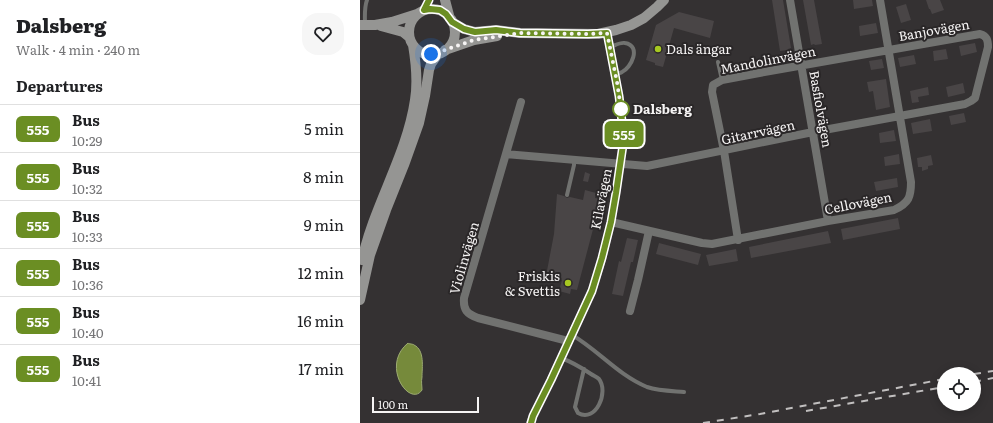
<!DOCTYPE html>
<meta charset="utf-8">
<style>
body{margin:0;font-family:Literata,serif;background:#f6f6f6;color:#202124;height:100vh;display:flex;flex-direction:column;font-size:15px;white-space:nowrap}
*{box-sizing:border-box;margin:0}
p{font-size:13px;color:#757577}
.icon{flex:none;width:22px;height:22px;fill:none;stroke:currentColor;stroke-width:2;stroke-linecap:round;stroke-linejoin:round}
.map{position:relative;flex:1;overflow:hidden}
.panel{display:flex;flex-direction:column;background:#fff;width:360px}
.panel>*{flex:none}
.badge{padding:0 8px;border-radius:6px;font-size:14px;line-height:26px}
.buttons{position:absolute;left:577px;top:367px;display:grid;gap:8px}
.buttons a{display:grid;place-items:center;width:44px;height:44px;border-radius:50%;background:#fff;box-shadow:0 2px 10px #0003;font-size:20px}
.scale{position:absolute;left:12px;bottom:10px;width:107px;box-sizing:border-box;padding-left:4px;border:2px solid #f6f4f4;border-top:0;font-size:11px;line-height:14px;white-space:nowrap;color:#f6f4f4;-webkit-text-stroke:3px #2a2728;paint-order:stroke}
.you{position:absolute;width:20px;height:20px;margin:-10px;border:3px solid #fff;border-radius:50%;background:#1a73e8;box-shadow:0 0 0 6px #1a73e833}
.map>.badge{position:absolute;translate:-50% -50%;box-shadow:0 0 0 2px #fff}
h2{padding:0 16px;font-size:15px;line-height:36px}
.round{display:grid;place-items:center;flex:none;width:42px;height:42px;border-radius:16px;background:#f6f6f6}
.head{display:flex;align-items:center;justify-content:space-between;height:68px;padding:0 16px}
h1{font-size:19px;font-weight:800;line-height:30px}
ul{padding:0;list-style:none}
li{display:flex;align-items:center;gap:12px;height:48px;padding:0 16px;border-top:1px solid #e0e0e0}
li div{flex:1}
li b{display:block;font-size:15px}
li em{font-style:normal}
li .badge{min-width:44px;font-weight:700;text-align:center}
main{display:flex;flex:1;min-height:0}
.map>svg:first-child{display:block}
.water{fill:#768a3b;stroke:#9caa72}
.building{fill:#494546}
.lines{fill:none;stroke-linecap:round;stroke-linejoin:round}
.lane{stroke:#717270;stroke-width:4}
.street{stroke:#717270;stroke-width:8}
.secondary{stroke:#959593;stroke-width:10}
.rail{stroke:#c1bfbf;stroke-width:2;stroke-dasharray:7 7;stroke-linecap:butt}
.line-casing{stroke:#fff;stroke-width:9}
.line{stroke:#6b8e23;stroke-width:6}
.walk{stroke:#f6f4f4;stroke-width:4;stroke-dasharray:0 7.2}
.poi-dot{fill:#a6c821;stroke:#2a2728;stroke-width:1.5}
.stop-dot{fill:#fff;stroke:#6b8e23;stroke-width:2}
.labels{text-anchor:middle;stroke-width:4;stroke-linejoin:round;paint-order:stroke}
.street-label{font-size:13px;fill:#f6f4f4;stroke:#2a2728}
.poi-label{font-size:13px;fill:#f6f4f4;stroke:#2a2728;text-anchor:start}
.stop-label{font-size:13px;font-weight:bold;fill:#f6f4f4;stroke:#2a2728;text-anchor:start}
</style>
<main>
<section class="panel">
<div class="head"><div><h1>Dalsberg</h1><p>Walk · 4 min · 240 m</p></div><a class="round"><svg class="icon" aria-label="heart" viewBox="0 0 24 24"><path d="M12 20l-8-8c-3-5 5-10 8-4 3-6 11-1 8 4z"/></svg></a></div>
<h2>Departures</h2>
<ul>
<li><span class="badge" style="background:#6b8e23;color:#fff">555</span><div><b>Bus</b><p>10:29</p></div><em>5 min</em></li>
<li><span class="badge" style="background:#6b8e23;color:#fff">555</span><div><b>Bus</b><p>10:32</p></div><em>8 min</em></li>
<li><span class="badge" style="background:#6b8e23;color:#fff">555</span><div><b>Bus</b><p>10:33</p></div><em>9 min</em></li>
<li><span class="badge" style="background:#6b8e23;color:#fff">555</span><div><b>Bus</b><p>10:36</p></div><em>12 min</em></li>
<li><span class="badge" style="background:#6b8e23;color:#fff">555</span><div><b>Bus</b><p>10:40</p></div><em>16 min</em></li>
<li><span class="badge" style="background:#6b8e23;color:#fff">555</span><div><b>Bus</b><p>10:41</p></div><em>17 min</em></li>
</ul>
</section>
<div class="map">
<svg width="633" height="423" viewBox="0 0 633 423">
<rect width="100%" height="100%" fill="#343132"/>
<path class="water" d="M48,343C48,344 54,344 54,345C65,350 62,368 62,377C61,382 62,386 62,390C50,408 20,366 48,343Z"/>
<path class="building" d="M412,0H423L431,48L428,49V50L420,51Z
M443,0H454L462,44L455,45L454,44L451,45Z
M493,0H512L513,6L494,9Z
M566,0H580L584,10L572,14L570,9H569Z
M546,4L551,20L541,23L536,7Z
M319,12L354,21L350,38L314,28L303,67L295,65V63L286,60L296,25Z
M516,23L518,33L500,36L499,26Z
M615,43L617,52L601,56L599,46Z
M586,49L588,59L574,61L573,51Z
M554,55L556,64L540,67L538,58Z
M522,59L524,68L511,70L509,61Z
M526,79L530,107L516,110L513,91L509,92L507,82Z
M603,83L605,93L588,97L586,87Z
M568,87L569,95L558,97L559,102L552,103L550,91Z
M604,113L606,122L591,125L589,116Z
M570,119L572,131L553,134L551,123Z
M534,130L536,141L520,143L519,133Z
M539,154L540,164L525,166L524,157Z
M571,155L573,165L568,166V169L562,171V167H558L557,158Z
M225,172L230,174L228,182L223,181Z
M537,178L538,187L516,191L514,182Z
M225,190L236,193L235,198L241,199L217,290L211,289L210,294L199,291L202,280L186,276L194,234L197,194L204,196L207,198L210,197L223,200Z
M538,218L540,229L483,240L481,229Z
M468,231L471,243L391,258L389,247Z
M267,238L278,240L273,262H271L263,296L252,294L259,261L261,262Z
M299,243L341,254L338,265L296,254Z
M376,249L378,261L349,266L346,255Z"/>
<g class="lines">
<path class="lane" d="M5,25C5,16 4,8 7,0
M250,47C254,46 260,42 265,43C282,46 271,68 262,72C261,73 256,74 255,74
M358,62L362,80
M207,195L214,165V160
M212,335C238,350 258,375 287,387C299,391 312,391 324,392
M201,358C212,362 222,368 231,374C234,376 237,377 239,379C249,392 236,423 218,413L215,407L224,369"/>
<path class="street" d="M430,0L468,221
M161,102L104,298C103,310 107,314 118,318L208,341
M146,154L287,166L453,132L605,104L611,101L615,98L628,47C628,40 627,36 620,34L410,71L362,80L353,85L352,92L364,151L378,240
M251,222L342,243L352,244L468,221L534,210C549,203 551,197 551,182L520,0
M270,311L278,280L289,231
M170,423L173,416L191,380L232,291L242,259L251,222L256,193L264,138L259,96L247,33"/>
<path class="secondary" d="M85,0L90,19
M49 32a23 23 0 1 1 46 0a23 23 0 1 1-46 0Z
M92,22L104,29L115,32L136,30L160,33L238,34L256,30L271,25L284,18L297,7L304,0
M0,25H15L32,22L57,14
M21,26L43,32L49,37
M85,50L114,40L137,36
M2,260C14,205 47,155 55,100C58,82 56,63 53,45
M0,300L10,255L26,210L44,165L59,123L65,96L69,70L71,64L78,54"/>
<path class="rail" d="M614,374L633,371
M614,382L633,378
M446,411L584,387
M343,423L400,414L584,379"/>
</g>
<g class="lines">
<defs>
<path id="line" d="M69,0L64,10L70,9L80,10L86,14L92,22L104,29L115,32L136,30L160,33L228,34L247,33L259,96L264,138L256,193L251,222L242,258L232,291L191,380L173,416L171,423"/>
</defs>
<use href="#line" class="line-casing"/>
<use href="#line" class="line"/>
<path class="walk" d="M71,54H78L85,50L114,40L160,33L228,34L247,33L257,82L261,109"/>
</g>
<g class="poi-dot">
<circle cx="298" cy="49" r="4"/>
<circle cx="208" cy="283" r="4"/>
</g>
<circle class="stop-dot" cx="261" cy="109" r="8"/>
<g class="labels">
<g class="street-label">
<text transform="translate(574 30) rotate(-10)" y="5">Banjovägen</text>
<text transform="translate(408 60) rotate(-11)" y="5">Mandolinvägen</text>
<text transform="translate(461 109) rotate(80)" y="5">Basfiolvägen</text>
<text transform="translate(398 132) rotate(-12)" y="5">Gitarrvägen</text>
<text transform="translate(241 199) rotate(-79)" y="5">Kilavägen</text>
<text transform="translate(498 203) rotate(-11)" y="5">Cellovägen</text>
<text transform="translate(104 258) rotate(-74)" y="5">Violinvägen</text>
</g>
<g class="poi-label">
<text x="306" y="54">Dals ängar</text>
<text x="200" y="281" text-anchor="end">Friskis<tspan x="200" dy="15">&amp; Svettis</tspan></text>
</g>
<g class="stop-label">
<text x="273" y="114">Dalsberg</text>
</g>
</g>
</svg>
<div class="buttons">
<a><svg class="icon" aria-label="locate" viewBox="0 0 24 24"><circle cx="12" cy="12" r="6"/><path d="M12 2v4M12 18v4M2 12h4M18 12h4"/></svg></a>
</div>
<div class="scale">100 m</div>
<div class="you" style="left:71px;top:54px"></div>
<b class="badge" style="left:264px;top:134px;background:#6b8e23;color:#fff">555</b>
</div>
</main>
